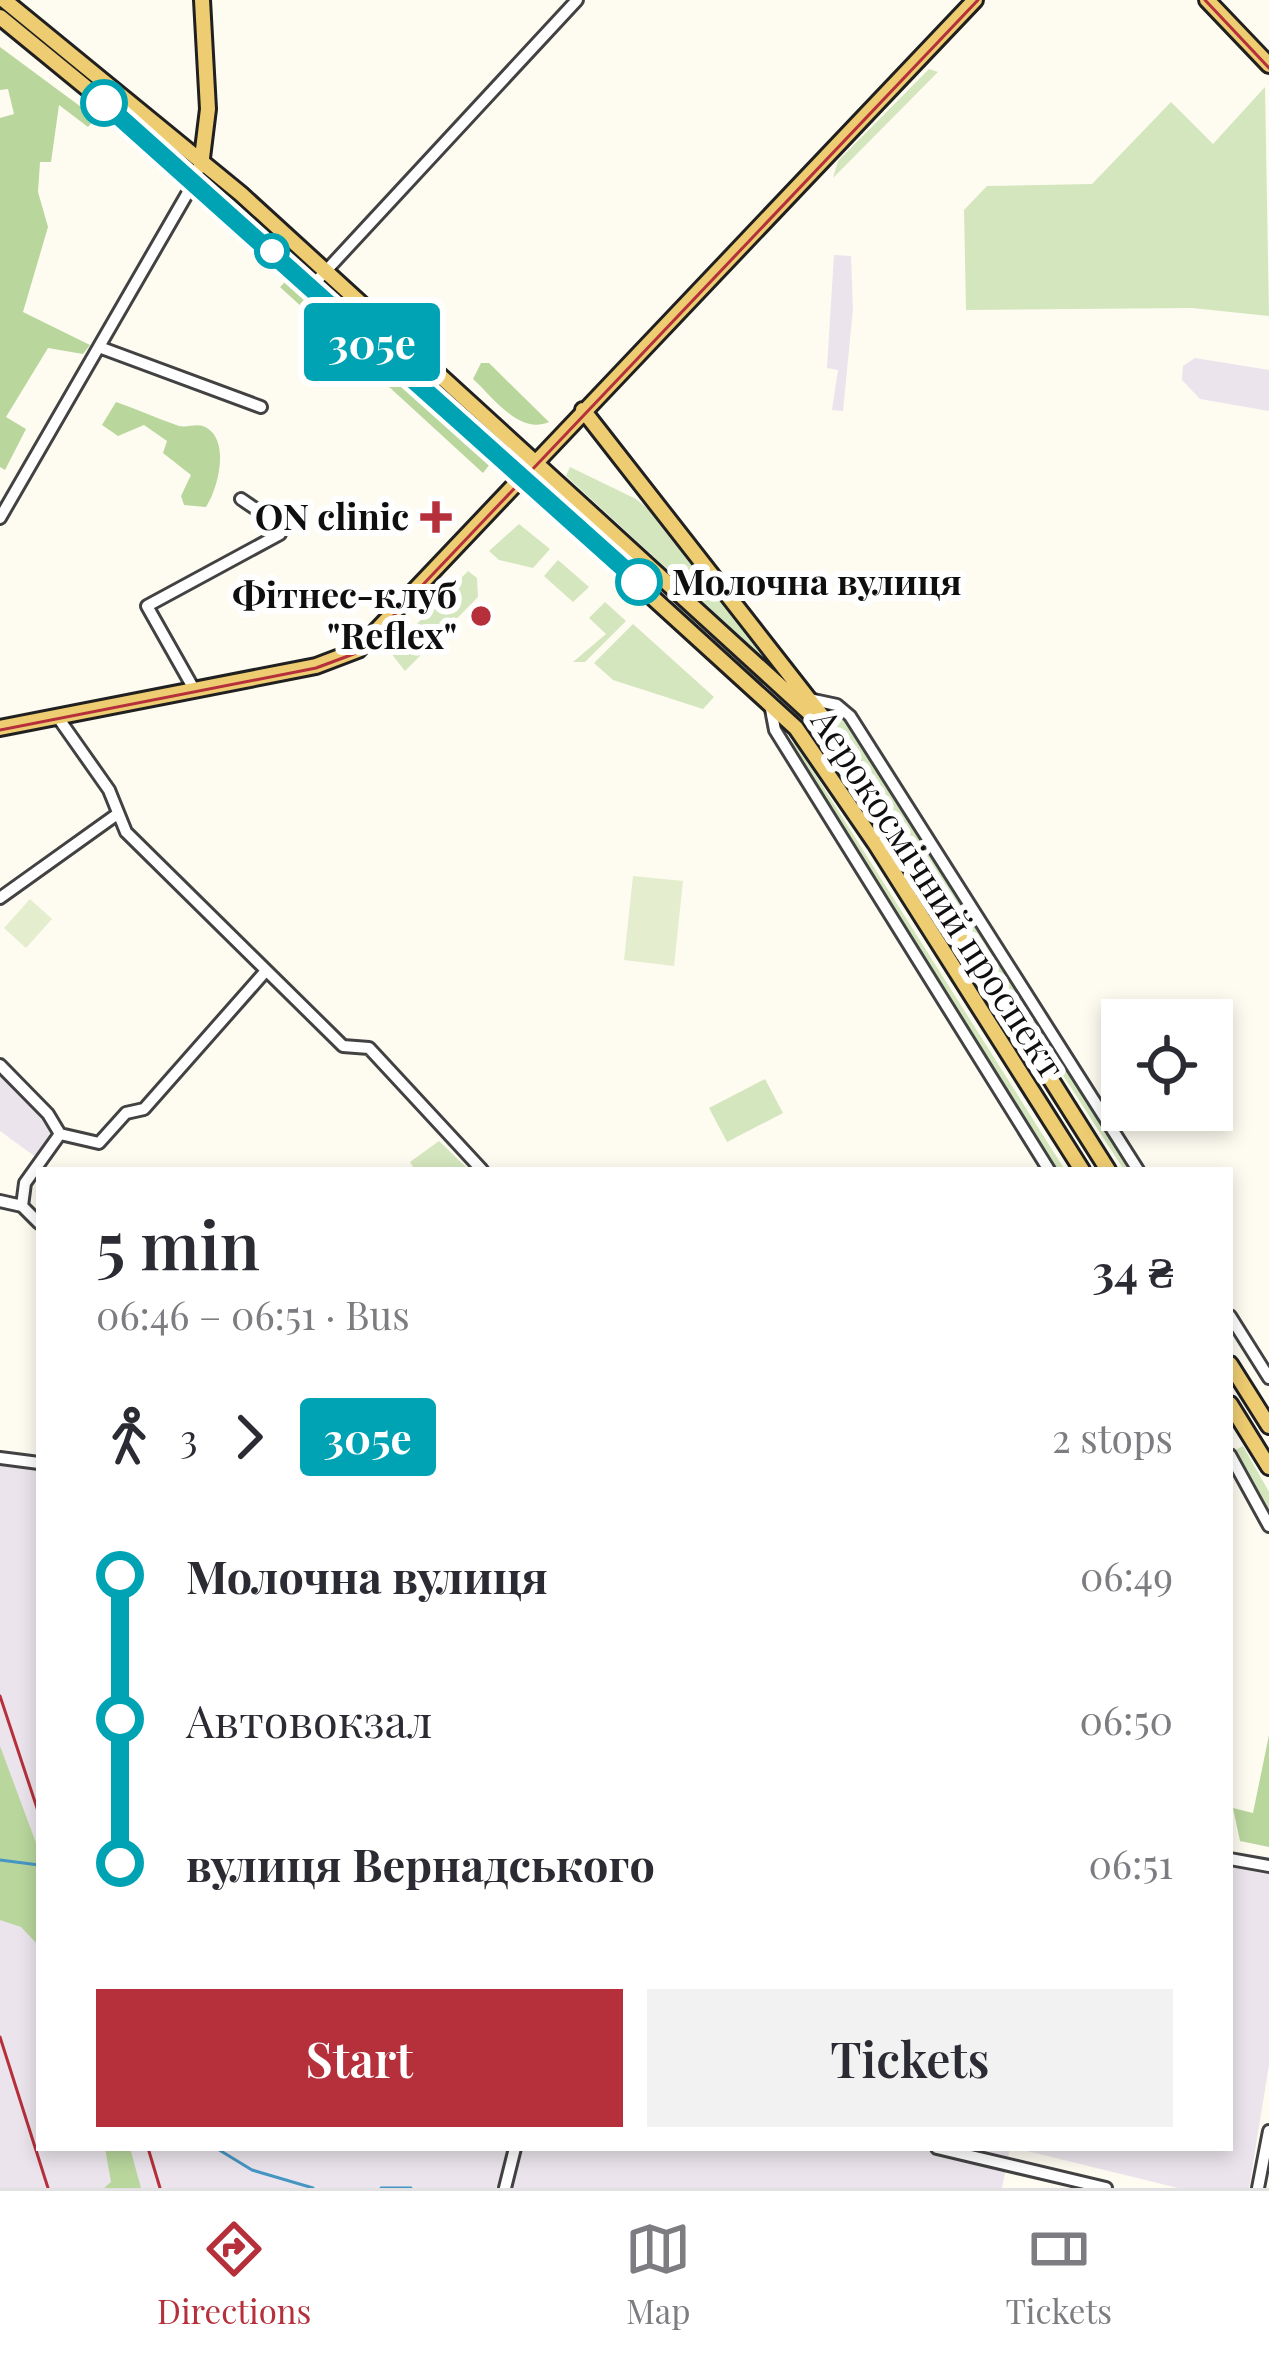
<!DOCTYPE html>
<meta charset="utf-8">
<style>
body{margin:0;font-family:"Playfair Display",serif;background:#f2f2f3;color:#2b2b33;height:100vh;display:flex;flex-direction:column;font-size:45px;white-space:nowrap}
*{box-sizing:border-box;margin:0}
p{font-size:39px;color:#7c7c81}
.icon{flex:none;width:66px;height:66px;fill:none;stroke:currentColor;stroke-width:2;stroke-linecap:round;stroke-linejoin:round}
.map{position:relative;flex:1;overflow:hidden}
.sheet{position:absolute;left:36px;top:1167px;width:1197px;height:984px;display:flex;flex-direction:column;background:#fff;border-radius:0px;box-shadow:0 6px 18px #0003}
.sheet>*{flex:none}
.badge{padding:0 24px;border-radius:9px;font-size:42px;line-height:78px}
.controls{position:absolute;left:1101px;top:999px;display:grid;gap:24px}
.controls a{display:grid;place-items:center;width:132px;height:132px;border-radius:0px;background:#fff;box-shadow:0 6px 18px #0003;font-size:60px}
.map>.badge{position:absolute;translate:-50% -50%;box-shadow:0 0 0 6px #fff}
.legs{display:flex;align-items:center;gap:18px;height:132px;padding:0 60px;font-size:39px}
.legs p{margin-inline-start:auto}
.headline{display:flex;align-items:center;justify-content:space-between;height:204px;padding:0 60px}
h1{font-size:66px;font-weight:600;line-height:90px}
.primary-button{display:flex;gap:24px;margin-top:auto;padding:24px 60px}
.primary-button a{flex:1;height:138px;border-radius:0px;background:#b5303b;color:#fff;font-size:48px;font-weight:600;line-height:138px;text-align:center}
.primary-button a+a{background:#f2f2f3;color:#2b2b33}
ul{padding:0 60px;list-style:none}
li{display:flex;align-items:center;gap:42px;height:144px;font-size:45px}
li i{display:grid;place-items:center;width:18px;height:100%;margin:0 15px;background:currentColor}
li i::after{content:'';width:30px;height:30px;margin:-15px;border:9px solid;border-radius:50%;background:#fff}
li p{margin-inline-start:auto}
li:first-child i{background:linear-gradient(#0000 50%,currentColor 0)}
li:last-child i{background:linear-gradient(currentColor 50%,#0000 0)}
.menu{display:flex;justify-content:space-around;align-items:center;height:168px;border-top:3px solid #e1e1e2;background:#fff;font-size:33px;color:#7c7c81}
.menu a{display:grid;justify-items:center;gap:6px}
.menu .selected{color:#b5303b}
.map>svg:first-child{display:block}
.industrial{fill:#ebe4ec}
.green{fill:#d4e6bd}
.forest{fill:#b9d69d}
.pitch{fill:#e4eece}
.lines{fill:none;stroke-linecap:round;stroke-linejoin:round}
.stream{stroke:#4696c4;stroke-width:3}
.minor-casing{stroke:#424242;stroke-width:16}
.major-casing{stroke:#202020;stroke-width:20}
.minor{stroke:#fff;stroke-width:10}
.major{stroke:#eecc71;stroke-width:14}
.tram{stroke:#b5303b;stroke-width:3}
.rail{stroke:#b5303b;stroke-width:3}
.line-1-casing{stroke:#fff;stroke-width:27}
.line-1{stroke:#00a3b4;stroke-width:18}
.stop-1-dot{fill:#fff;stroke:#00a3b4;stroke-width:6}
.poi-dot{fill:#b5303b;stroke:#fff;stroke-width:4.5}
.labels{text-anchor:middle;stroke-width:12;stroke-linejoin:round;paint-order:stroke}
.poi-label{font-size:36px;font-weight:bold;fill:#0f0f0f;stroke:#fff;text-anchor:end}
.stop-label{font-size:36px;font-weight:bold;fill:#0f0f0f;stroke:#fff;text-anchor:start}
.street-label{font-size:36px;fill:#0f0f0f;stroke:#fff}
</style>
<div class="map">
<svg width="1269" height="2188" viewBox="0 0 1269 2188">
<rect width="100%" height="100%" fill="#fefbf1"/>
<path class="industrial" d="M834,255L851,256L853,309L843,411L832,410L838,370L827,368Z
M1195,358L1269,370V411L1200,399L1182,380L1183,366Z
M0,1069L52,1123L56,1134L37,1158L0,1131Z
M0,1461L39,1465V2148H1010L1002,2188H0Z
M1230,1863L1269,1870V2065L1249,2188H1178L1015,2148H1230Z"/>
<path class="green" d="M929,69L938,72L833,178L838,161Z
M1265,87L1269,316L1192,308L966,310L964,210L987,186L1092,184L1171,102L1213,144Z
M570,467L636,499L659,518L764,658L566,476Z
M519,524L550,549L533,568L499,560L489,551Z
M558,560L589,587L573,602L544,576Z
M468,571L477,578L478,597L405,671L390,652Z
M605,602L626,621L585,662H573L606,634L589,618Z
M633,624L714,697L703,709L613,680L594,663Z
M828,709L848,723L890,785L1130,1170H1124L848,741L824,712Z
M787,739L796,744L1065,1170H1056Z
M765,1079L783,1113L727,1142L709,1108Z
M439,1141L469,1170H415L410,1162Z
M1243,1446L1269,1492V1510L1233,1451Z"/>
<path class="forest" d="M0,47L96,118L88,127L59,105L51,162H40L38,192L48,227L23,312L90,345L83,354L48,348L6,417L26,429L5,470L0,467V118L14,114L8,89L0,90Z
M287,280L490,464L483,473L280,287Z
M481,363H489L549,422C519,435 494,398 473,379Z
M116,402C137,409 158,419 179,426C189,428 198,422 207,428C230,442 218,489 206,507L184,505L181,496L191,475L163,453L167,441L144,425L118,436L102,425Z
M1269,1735V1847L1240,1841L1233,1808L1253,1813Z
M0,1746L39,1851V1946L21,1927L0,1920Z
M105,2148H130L141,2188H104L111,2182Z"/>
<path class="pitch" d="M633,876L683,881L674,966L624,960Z
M30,899L52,919L26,948L4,928Z"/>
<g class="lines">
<path class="stream" d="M0,1860L39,1865
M216,2148L252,2170L313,2188
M381,2188H411"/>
<defs>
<path id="minor" d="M311,287L577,0
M99,347L261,407
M0,518L194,182
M195,691L147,606L280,534L269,518L241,499
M809,699L837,705L850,716L1138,1170
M770,704L775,730L1049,1170
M59,719L109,790L126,832L343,1046L369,1048L482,1170
M0,898L116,815
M0,1065L48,1114L60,1134
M60,1134L99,1143L126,1113L144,1109L264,973
M0,1201L22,1206L39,1223
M22,1206L25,1183L60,1134
M1230,1316L1269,1378
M1230,1455L1269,1526
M0,1458L39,1463
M1230,1859L1269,1866
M937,2148L1106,2188
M505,2188L515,2148
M1258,2188L1269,2131"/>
<path id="major" d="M4,0L241,194L814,717L843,750L1108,1170
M1207,0L1269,65
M0,17L149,139L796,728L875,843L1082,1170
M201,166L208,109L202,0
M583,410L825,720
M0,728L316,666L358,650L975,0
M1230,1364L1269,1426
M1230,1404L1269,1467"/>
</defs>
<use href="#minor" class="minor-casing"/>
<use href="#major" class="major-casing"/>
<use href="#minor" class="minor"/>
<use href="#major" class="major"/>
<path class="tram" d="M1205,0L1269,68
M0,730L316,668L359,652L978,0"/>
<path class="rail" d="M0,1696L39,1814
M0,2037L48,2188
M148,2148L160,2188"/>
</g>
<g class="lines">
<defs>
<path id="line-1" d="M104,103L639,582"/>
</defs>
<use href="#line-1" class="line-1-casing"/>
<use href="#line-1" class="line-1"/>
</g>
<g class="stop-1-dot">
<circle cx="104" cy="103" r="21"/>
<circle cx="272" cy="251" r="15"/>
<circle cx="639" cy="582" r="21"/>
</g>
<g class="poi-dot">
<path d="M430 499h12v12h12v12h-12v12h-12v-12h-12v-12h12z"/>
<circle cx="481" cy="616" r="12"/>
</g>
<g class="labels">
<g class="poi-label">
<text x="409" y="530">ON clinic</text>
<text x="457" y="608">Фітнес-клуб<tspan x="457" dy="41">"Reflex"</tspan></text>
</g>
<g class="stop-label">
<text x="672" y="595">Молочна вулиця</text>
</g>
<g class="street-label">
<text transform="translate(938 894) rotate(57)" y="13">Аерокосмічний проспект</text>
</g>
</g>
</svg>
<div class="controls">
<a><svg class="icon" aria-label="locate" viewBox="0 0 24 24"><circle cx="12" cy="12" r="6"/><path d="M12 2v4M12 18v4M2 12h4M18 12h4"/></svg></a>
</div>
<b class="badge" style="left:372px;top:342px;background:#00a3b4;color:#fff">305e</b>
<section class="sheet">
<div class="headline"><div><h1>5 min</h1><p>06:46 – 06:51 · Bus</p></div><b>34 ₴</b></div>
<div class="legs"><svg class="icon" aria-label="walk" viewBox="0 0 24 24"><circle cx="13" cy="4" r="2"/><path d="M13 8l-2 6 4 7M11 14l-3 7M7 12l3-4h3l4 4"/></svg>3<svg class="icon" aria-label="forward" viewBox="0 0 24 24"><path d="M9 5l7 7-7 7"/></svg><b class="badge" style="background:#00a3b4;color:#fff">305e</b><p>2 stops</p></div>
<ul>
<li><i style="color:#00a3b4"></i><b>Молочна вулиця</b><p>06:49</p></li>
<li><i style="color:#00a3b4"></i><span>Автовокзал</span><p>06:50</p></li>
<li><i style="color:#00a3b4"></i><b>вулиця Вернадського</b><p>06:51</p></li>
</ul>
<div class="primary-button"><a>Start</a><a>Tickets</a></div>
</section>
</div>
<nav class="menu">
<a class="selected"><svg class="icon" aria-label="directions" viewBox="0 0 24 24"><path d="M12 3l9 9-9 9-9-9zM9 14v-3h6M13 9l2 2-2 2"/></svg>Directions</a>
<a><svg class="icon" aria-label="map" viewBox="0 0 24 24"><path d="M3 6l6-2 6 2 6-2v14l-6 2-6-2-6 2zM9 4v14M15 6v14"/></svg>Map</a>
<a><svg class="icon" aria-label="tickets" viewBox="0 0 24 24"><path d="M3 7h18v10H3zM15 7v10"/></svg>Tickets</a>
</nav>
